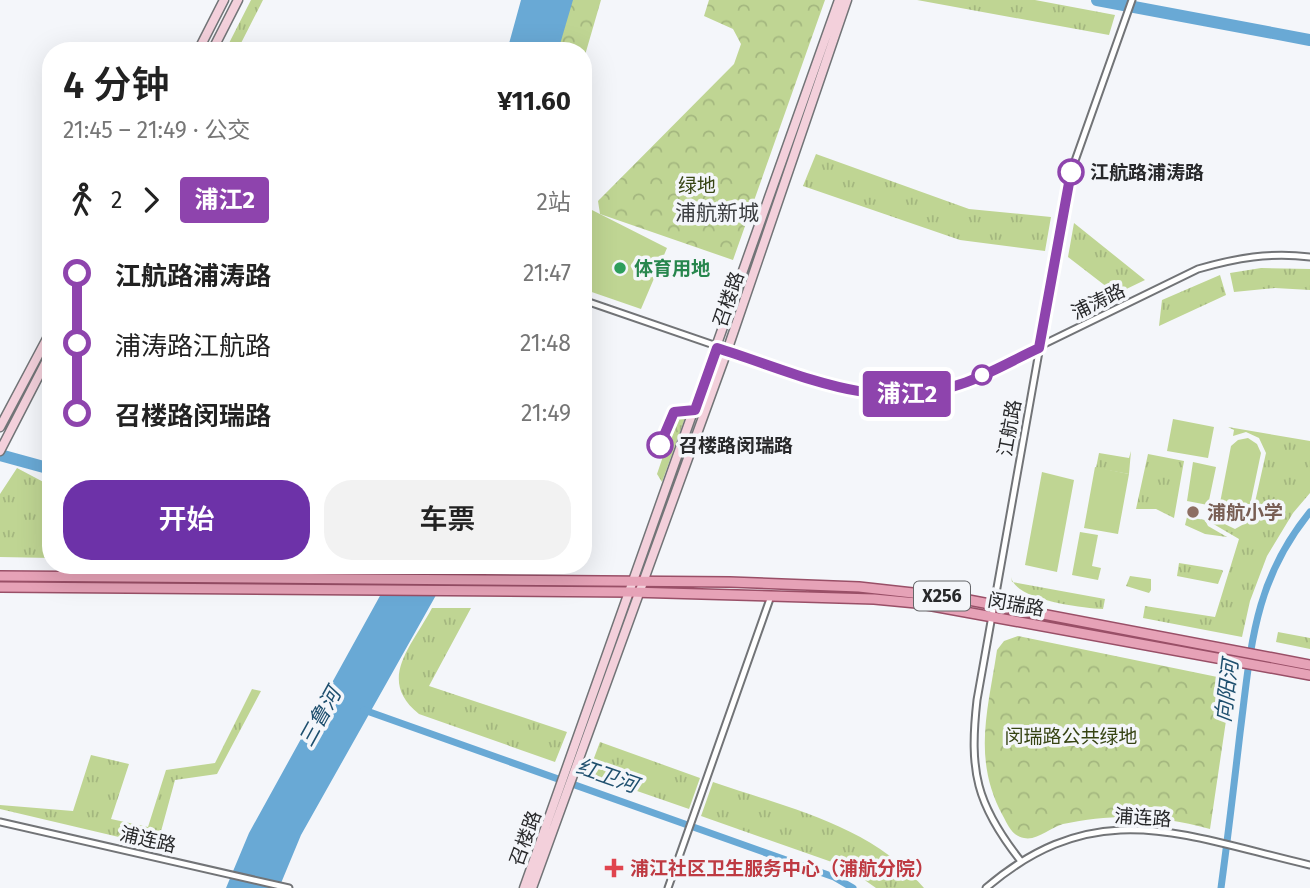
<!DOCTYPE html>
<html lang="zh">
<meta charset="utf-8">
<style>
body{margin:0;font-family:"Fira Sans","Noto Sans SC",sans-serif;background:#f2f2f2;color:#222;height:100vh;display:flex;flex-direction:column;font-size:26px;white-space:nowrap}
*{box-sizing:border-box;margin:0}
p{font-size:23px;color:#767676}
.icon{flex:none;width:38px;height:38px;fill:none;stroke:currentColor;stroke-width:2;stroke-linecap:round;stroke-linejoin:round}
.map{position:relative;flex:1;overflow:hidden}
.details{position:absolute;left:42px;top:42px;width:550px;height:532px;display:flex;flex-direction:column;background:#fff;border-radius:28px;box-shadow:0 7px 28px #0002}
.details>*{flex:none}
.badge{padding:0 14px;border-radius:5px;font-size:24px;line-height:46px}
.map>.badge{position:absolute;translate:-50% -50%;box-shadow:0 0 0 4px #fff}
.legs{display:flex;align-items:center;gap:10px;height:77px;padding:0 21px;font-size:23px}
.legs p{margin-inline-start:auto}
.overview{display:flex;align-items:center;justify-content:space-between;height:119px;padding:0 21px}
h1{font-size:38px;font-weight:600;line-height:52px}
.primary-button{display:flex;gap:14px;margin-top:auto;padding:14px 21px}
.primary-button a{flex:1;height:80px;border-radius:28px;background:#6d32a8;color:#fff;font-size:28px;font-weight:600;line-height:80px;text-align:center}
.primary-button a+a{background:#f2f2f2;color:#222}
ul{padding:0 21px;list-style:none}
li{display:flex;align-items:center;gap:24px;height:70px;font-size:26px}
li i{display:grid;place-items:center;width:10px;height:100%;margin:0 9px;background:currentColor}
li i::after{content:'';width:18px;height:18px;margin:-9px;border:5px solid;border-radius:50%;background:#fff}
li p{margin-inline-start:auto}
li:first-child i{background:linear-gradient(#0000 50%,currentColor 0)}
li:last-child i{background:linear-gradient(currentColor 50%,#0000 0)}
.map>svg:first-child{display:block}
.grass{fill:url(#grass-tufts)}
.forest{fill:url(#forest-crowns)}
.pitch{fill:#bfd593}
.water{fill:#69a9d5}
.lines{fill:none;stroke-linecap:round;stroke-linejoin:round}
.canal{stroke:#69a9d5;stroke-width:7}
.river{stroke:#69a9d5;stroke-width:12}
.street-casing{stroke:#727477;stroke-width:9}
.secondary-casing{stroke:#727477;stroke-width:11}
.primary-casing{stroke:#994f67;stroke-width:12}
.street{stroke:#fff;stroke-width:5}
.secondary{stroke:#f3d0db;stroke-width:8}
.primary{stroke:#e6a2b7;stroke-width:9}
.line-1-casing{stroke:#fff;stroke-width:16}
.line-1{stroke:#8e44ad;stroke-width:10}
.stop-1-dot{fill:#fff;stroke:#8e44ad;stroke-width:3.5}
.leisure-dot{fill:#2e9e5b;stroke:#f4f6fa;stroke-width:2.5}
.education-dot{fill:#8d6e63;stroke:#f4f6fa;stroke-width:2.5}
.health-dot{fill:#e0444e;stroke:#f4f6fa;stroke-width:2.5}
.labels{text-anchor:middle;stroke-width:7;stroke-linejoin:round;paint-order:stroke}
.shield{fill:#f4f6fa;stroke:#656669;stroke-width:2}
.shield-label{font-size:18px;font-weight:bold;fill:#28292b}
.stop-label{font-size:19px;font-weight:bold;fill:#28292b;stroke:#f4f6fa;text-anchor:start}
.park-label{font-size:19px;fill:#364413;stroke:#f4f6fa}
.leisure-label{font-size:19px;font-weight:bold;fill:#27864d;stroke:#f4f6fa;text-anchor:start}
.street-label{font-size:19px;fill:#28292b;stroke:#f4f6fa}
.education-label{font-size:19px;font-weight:bold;fill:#785e54;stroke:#f4f6fa;text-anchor:start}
.health-label{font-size:19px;font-weight:bold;fill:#be3a42;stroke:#f4f6fa;text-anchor:start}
.neighbourhood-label{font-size:21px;fill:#3b3d40;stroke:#f4f6fa}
.water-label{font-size:21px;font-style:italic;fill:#1e4f6e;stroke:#f4f6fa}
</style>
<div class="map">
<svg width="1310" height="888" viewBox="0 0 1310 888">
<defs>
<pattern id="grass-tufts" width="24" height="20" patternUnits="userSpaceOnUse" patternTransform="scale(1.75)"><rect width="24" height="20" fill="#bfd593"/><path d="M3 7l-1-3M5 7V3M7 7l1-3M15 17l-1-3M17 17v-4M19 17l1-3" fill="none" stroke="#a4b77f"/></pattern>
<pattern id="forest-crowns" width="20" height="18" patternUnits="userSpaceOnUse" patternTransform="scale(1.75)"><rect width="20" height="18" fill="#bfd593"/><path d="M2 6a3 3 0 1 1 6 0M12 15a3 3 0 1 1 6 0" fill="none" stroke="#a4b77f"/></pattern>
</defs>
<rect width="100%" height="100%" fill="#f4f6fa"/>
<path class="grass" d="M251,0H263L237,51H225Z
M917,0H1035L1115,15L1109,35Z
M816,154L969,209L1051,217L1045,251L960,240L803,186Z
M1074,223L1145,280L1116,294L1068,257Z
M1261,268L1310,269V290L1275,288L1234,292L1230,273Z
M1220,275L1226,295L1159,326L1162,300Z
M676,418H685L662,482L657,474Z
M1228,427L1310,441V493L1293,513L1267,556L1250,601L1242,637L1143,618L1145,606L1215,617L1239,539L1210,522V517L1235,529L1251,520L1266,453L1259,438L1246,432L1233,436L1234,430Z
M1131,451L1129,474L1096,468L1099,453L1129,458Z
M1148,454L1184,461L1174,518L1156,509H1136Z
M17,468L51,486V558L0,557V494Z
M1187,517L1205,520L1208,526L1227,537L1205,534L1185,525Z
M1179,563L1222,570L1223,571L1218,584L1177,576Z
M1130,576L1151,579V590L1149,593L1126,586Z
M1011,577L1012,582L1105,599L1103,609C1082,608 1015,600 1011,577Z
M432,608H471L429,686L567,732L555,762L419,714C376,680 412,646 432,608Z
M1278,632L1310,638V649L1276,642Z
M252,689L261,691L217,774L175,780L157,846L0,809V805L73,811L91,755L129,764L111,819L148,827L166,770L215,763Z
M600,742L700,778L689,809L588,774Z
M713,782C788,808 871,825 924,888H876L846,867L701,816Z"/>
<path class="forest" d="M569,0H601L583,62V51H555Z
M709,0H825L733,260L600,214L598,201L734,64L741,44L733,29L704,16Z
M1018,636L1232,680L1210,829C1160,815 1114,813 1063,824C1051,827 1037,841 1024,838C1012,836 1008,825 1003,816C972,759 988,710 997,650L1004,641Z"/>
<path class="pitch" d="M590,209L667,248L641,309L583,289V224Z
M1173,419L1214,427L1208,458L1167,451Z
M1248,438L1257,444L1261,453L1248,515C1237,525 1223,524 1219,508L1231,446L1238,440Z
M1193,462L1216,467L1208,505L1187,501Z
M1095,467L1129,474L1118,534L1084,528Z
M1042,472L1074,480L1057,572L1025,565Z
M1080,532L1098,535L1092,566L1101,568L1098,580L1072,575Z"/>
<path class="water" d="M521,0H573L558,51H507Z
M397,565H453L301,835L279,888H226L249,833Z"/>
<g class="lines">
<path class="canal" d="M364,710L834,877L853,888
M1221,888C1228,836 1234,785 1240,733C1251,648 1253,582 1310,512"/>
<path class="river" d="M1097,0L1310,40
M0,455L51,469"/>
<defs>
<path id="street" d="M583,300L836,387L889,395L960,385L1198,269C1236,258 1270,252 1310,257
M0,822L289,888
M1020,860C976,804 969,771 977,700L1071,172L1132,0
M668,888L771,596
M986,888C1097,793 1184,836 1310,865"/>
<path id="secondary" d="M198,51L224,0
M212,51L238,0
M0,427L51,331
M0,451L51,352
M524,888L839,0
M532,888L727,351L847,0"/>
<path id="primary" d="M0,576L730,582L859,587L958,598L1310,665
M0,587L630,592L874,599L916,603L1310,675"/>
</defs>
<use href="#street" class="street-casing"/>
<use href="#secondary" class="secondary-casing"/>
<use href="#primary" class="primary-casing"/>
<use href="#street" class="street"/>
<use href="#secondary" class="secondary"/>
<use href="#primary" class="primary"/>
</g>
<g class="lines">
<defs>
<path id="line-1" d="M660,445L674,412L695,410L717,348C795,372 878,415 961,384C988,375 1013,360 1039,348L1071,172"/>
</defs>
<use href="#line-1" class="line-1-casing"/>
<use href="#line-1" class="line-1"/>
</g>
<g class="stop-1-dot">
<circle cx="1071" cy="172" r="12"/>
<circle cx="982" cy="375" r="9"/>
<circle cx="660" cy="445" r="12"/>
</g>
<circle class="leisure-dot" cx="620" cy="268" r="7"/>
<circle class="education-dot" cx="1193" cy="512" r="7"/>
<path class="health-dot" d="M610.5 857.5h7v7h7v7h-7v7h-7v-7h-7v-7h7z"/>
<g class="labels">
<rect class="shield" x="914" y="581.5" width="56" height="29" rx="5"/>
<g class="shield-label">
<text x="942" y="602">X256</text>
</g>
<g class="stop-label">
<text x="1090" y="179">江航路浦涛路</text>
<text x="679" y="452">召楼路闵瑞路</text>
</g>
<g class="park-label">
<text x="697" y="192">绿地</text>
<text x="1071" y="743">闵瑞路公共绿地</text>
</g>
<g class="leisure-label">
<text x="634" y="275">体育用地</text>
</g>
<g class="street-label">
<text transform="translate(728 299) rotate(-71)" y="7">召楼路</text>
<text transform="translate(1098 301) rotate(-26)" y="7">浦涛路</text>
<text transform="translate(1009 428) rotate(-80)" y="7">江航路</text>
<text transform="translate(1016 604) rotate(10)" y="7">闵瑞路</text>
<text transform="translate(1143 817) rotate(4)" y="7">浦连路</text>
<text transform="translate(525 838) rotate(-70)" y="7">召楼路</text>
<text transform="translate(148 839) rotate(13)" y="7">浦连路</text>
</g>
<g class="education-label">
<text x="1207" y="519">浦航小学</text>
</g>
<g class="health-label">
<text x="630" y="875">浦江社区卫生服务中心（浦航分院）</text>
</g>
<g class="neighbourhood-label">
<text x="717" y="220">浦航新城</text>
</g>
<g class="water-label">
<text transform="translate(1227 691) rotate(-83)" y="7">向阳河</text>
<text transform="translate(320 717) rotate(-61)" y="7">三鲁河</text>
<text transform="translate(607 776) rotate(19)" y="7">红卫河</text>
</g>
</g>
</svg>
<b class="badge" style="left:907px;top:394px;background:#8e44ad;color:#fff">浦江2</b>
<section class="details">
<div class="overview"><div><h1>4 分钟</h1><p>21:45 – 21:49 · 公交</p></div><b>¥11.60</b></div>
<div class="legs"><svg class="icon" aria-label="walk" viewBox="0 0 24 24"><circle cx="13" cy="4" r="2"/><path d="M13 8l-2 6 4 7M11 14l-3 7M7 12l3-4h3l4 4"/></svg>2<svg class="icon" aria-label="forward" viewBox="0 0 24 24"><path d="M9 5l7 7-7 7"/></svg><b class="badge" style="background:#8e44ad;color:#fff">浦江2</b><p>2站</p></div>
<ul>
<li><i style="color:#8e44ad"></i><b>江航路浦涛路</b><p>21:47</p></li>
<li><i style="color:#8e44ad"></i><span>浦涛路江航路</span><p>21:48</p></li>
<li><i style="color:#8e44ad"></i><b>召楼路闵瑞路</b><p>21:49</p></li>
</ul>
<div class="primary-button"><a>开始</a><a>车票</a></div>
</section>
</div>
